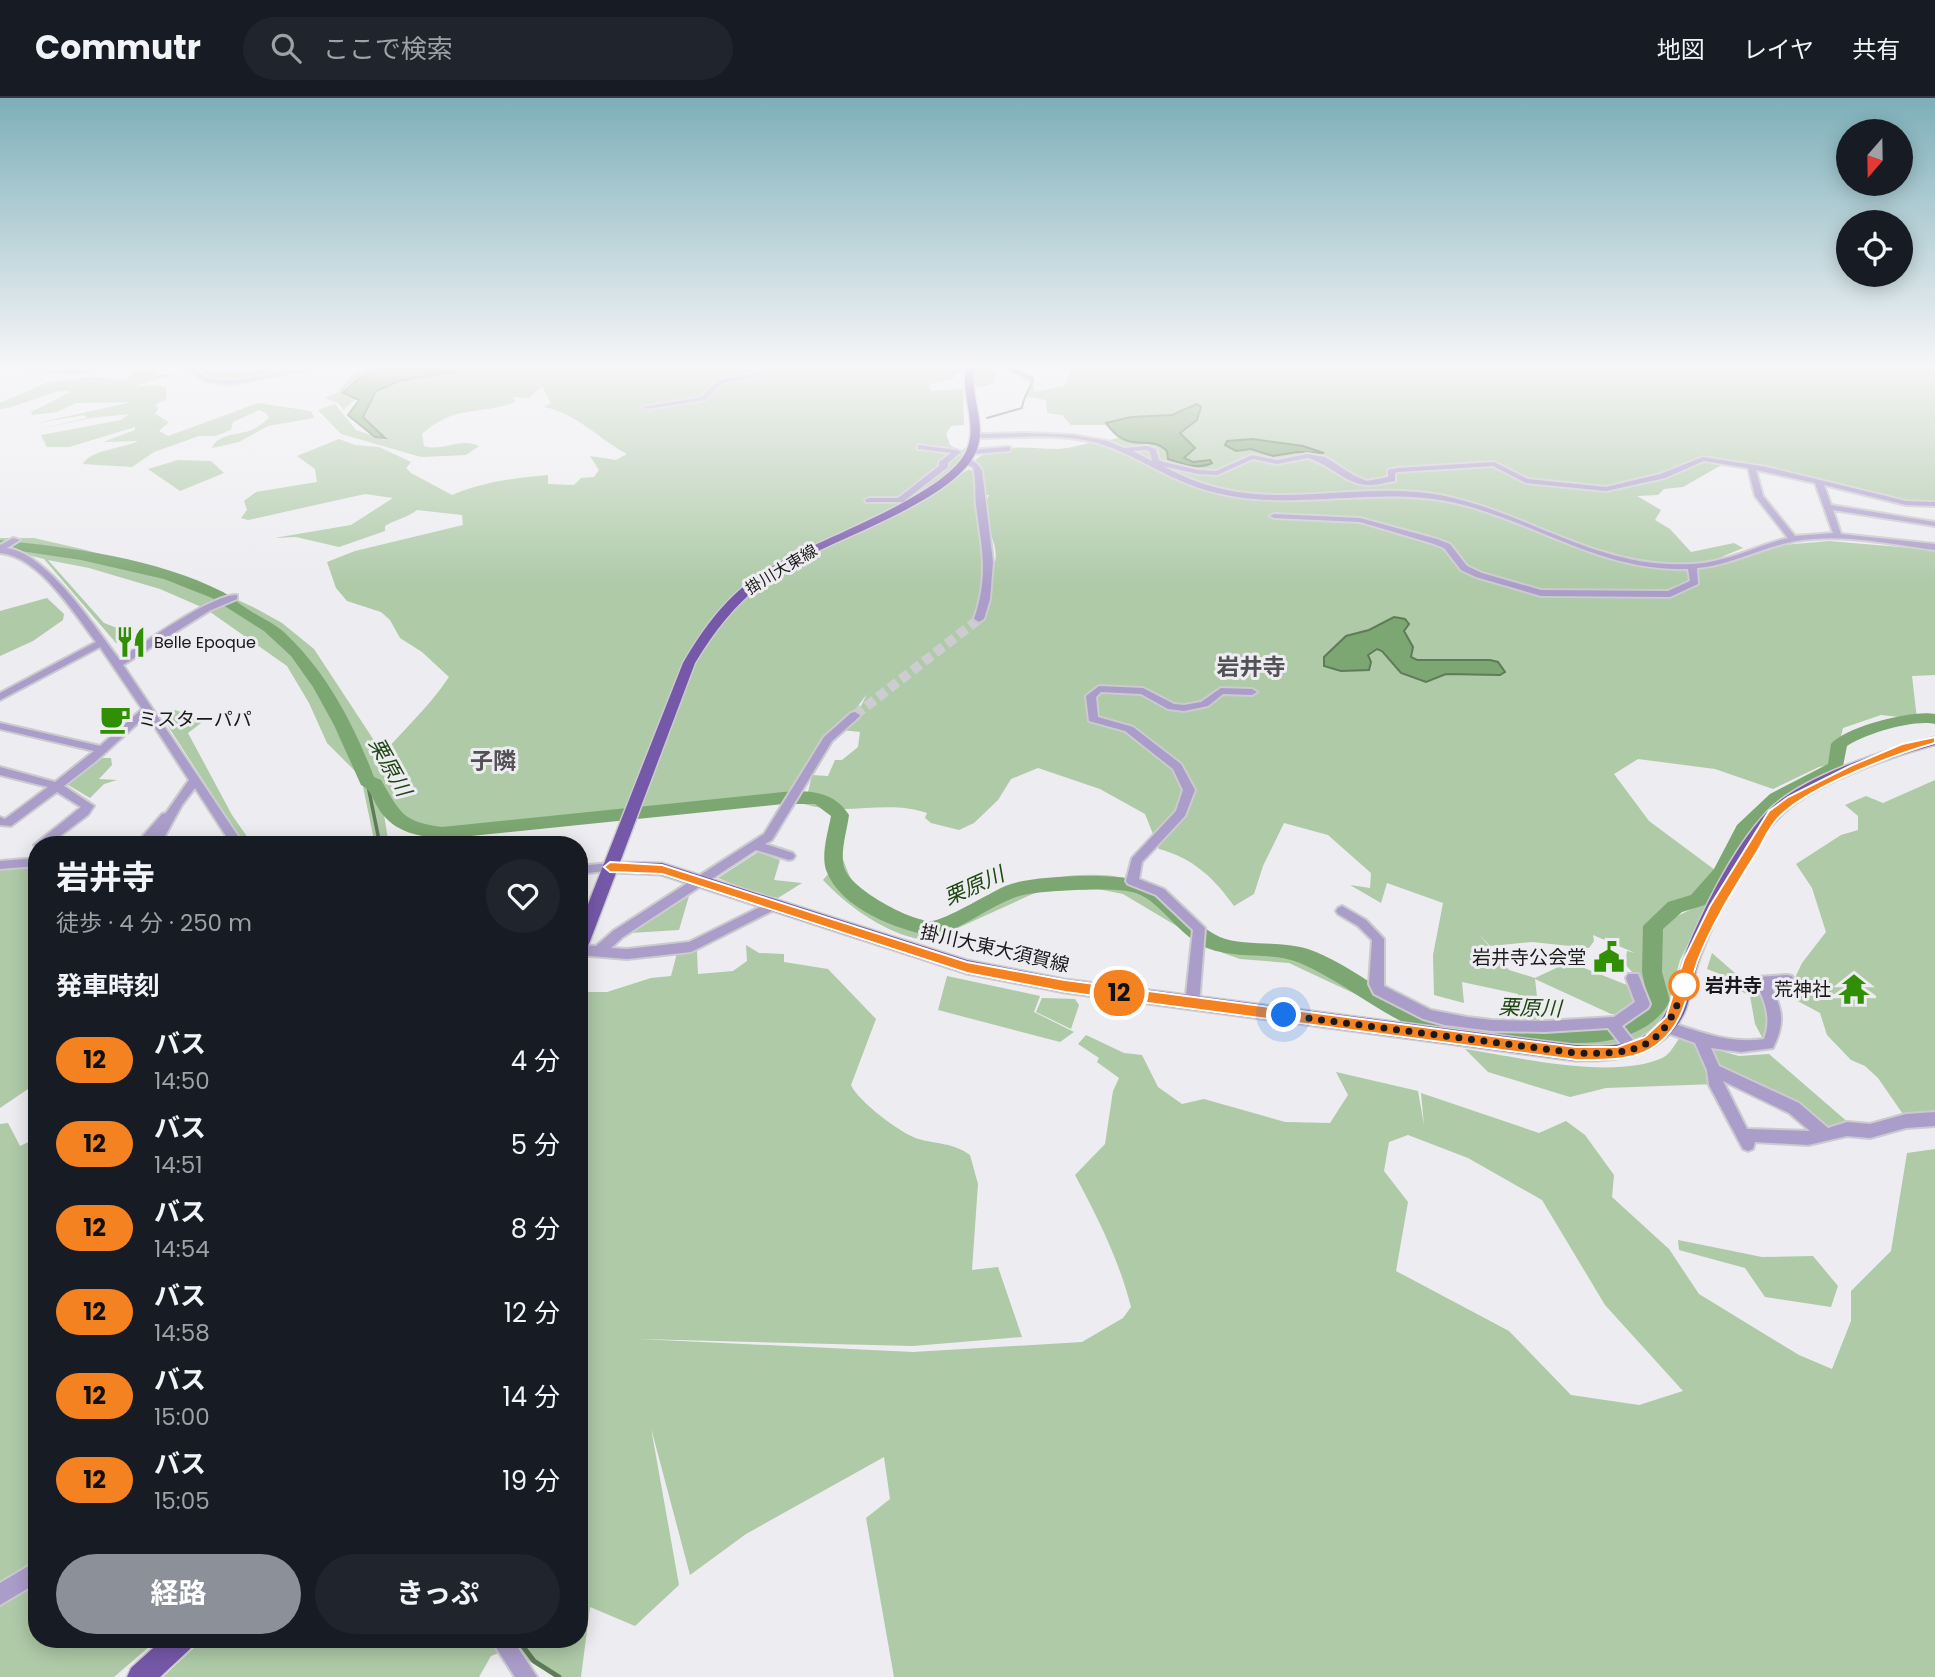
<!DOCTYPE html>
<html lang="ja">
<meta charset="utf-8">
<style>
body{margin:0;font-family:Poppins,"Noto Sans JP",sans-serif;background:#20242c;color:#f1f3f6;height:100vh;display:flex;flex-direction:column;font-size:26px;white-space:nowrap}
*{box-sizing:border-box;margin:0}
p{font-size:23px;color:#9ea1a6}
.icon{flex:none;width:38px;height:38px;fill:none;stroke:currentColor;stroke-width:2;stroke-linecap:round;stroke-linejoin:round}
.map{position:relative;flex:1;overflow:hidden}
.sheet{position:absolute;left:28px;top:738px;width:560px;height:812px;display:flex;flex-direction:column;background:#171b24;border-radius:28px;box-shadow:0 4px 18px #0003}
.sheet>*{flex:none}
.badge{padding:0 14px;border-radius:23px;font-size:24px;line-height:46px}
.needle{width:46px;rotate:200deg}
.tools{position:absolute;left:1836px;top:21px;display:grid;gap:14px}
.tools a{display:grid;place-items:center;width:77px;height:77px;border-radius:50%;background:#171b24;box-shadow:0 4px 18px #0003;font-size:35px}
.you{position:absolute;width:35px;height:35px;margin:-18px;border:5px solid #fff;border-radius:50%;background:#1a73e8;box-shadow:0 0 0 10px #1a73e833}
.map>.badge{position:absolute;translate:-50% -50%;box-shadow:0 0 0 4px #fff}
h2{padding:0 28px;font-size:26px;line-height:63px}
.round{display:grid;place-items:center;flex:none;width:74px;height:74px;border-radius:37px;background:#20242c}
.summary{display:flex;align-items:center;justify-content:space-between;height:119px;padding:0 28px}
h1{font-size:33px;font-weight:700;line-height:52px}
.button{display:flex;gap:14px;margin-top:auto;padding:14px 28px}
.button a{flex:1;height:80px;border-radius:42px;background:#8c9099;color:#fff;font-size:28px;font-weight:700;line-height:80px;text-align:center}
.button a+a{background:#20242c;color:#f1f3f6}
ul{padding:0;list-style:none}
li{display:flex;align-items:center;gap:21px;height:84px;padding:0 28px}
li div{flex:1}
li b{display:block;font-size:26px}
li em{font-style:normal}
li .badge{min-width:77px;font-weight:700;text-align:center}
header{display:flex;align-items:center;gap:42px;box-sizing:border-box;height:98px;padding:0 35px;background:#171b24;border-bottom:2px solid #363941}
header strong{font-size:33px}
nav{display:flex;gap:38px;margin-inline-start:auto;font-size:24px}
.search{width:490px;height:63px;background:#20242c;display:flex;align-items:center;gap:18px;box-sizing:border-box;padding:0 24px;border-radius:38px;color:#9ea1a6;font-size:26px}
.map>svg:first-child{display:block}
.green{fill:#aecaa7;fill-rule:evenodd}
.water{fill:#7da772;stroke:#5f7c58;stroke-width:2}
.lines{fill:none;stroke-linecap:round;stroke-linejoin:round}
.stream-far2{stroke:#5f7c58;stroke-width:2}
.stream-far1{stroke:#5f7c58;stroke-width:3.5}
.stream{stroke:#5f7c58;stroke-width:5}
.river{fill:#7da772;fill-rule:evenodd}
.minor-tunnel{stroke:#cdccd0;stroke-width:10;stroke-dasharray:10 4.5;stroke-linecap:butt}
.minor-casing{stroke:#cbcace;stroke-width:4}
.major-casing{stroke:#cbcace;stroke-width:3}
.minor{fill:#ab9dca;fill-rule:evenodd}
.major{fill:#7658a9;fill-rule:evenodd}
.line{fill:#f58220;stroke:#fff;stroke-width:2}
.walk{stroke:#1a191b;stroke-width:7;stroke-dasharray:0 12.6}
.stop-dot{fill:#fff;stroke:#f58220;stroke-width:3.5}
.labels{text-anchor:middle;stroke-width:6;stroke-linejoin:round;paint-order:stroke}
.far-street-label{font-size:16px;fill:#1a191b;stroke:#edecf0}
.far-poi-label{font-size:16px;fill:#1a191b;stroke:#edecf0;text-anchor:start}
.poi-label{font-size:19px;fill:#1a191b;stroke:#edecf0;text-anchor:end}
.street-label{font-size:19px;fill:#1a191b;stroke:#edecf0}
.stop-label{font-size:19px;font-weight:bold;fill:#1a191b;stroke:#edecf0;text-anchor:start}
.water-label{font-size:21px;font-style:italic;fill:#1e4711;stroke:#edecf0}
.quarter-label{font-size:23px;font-weight:bold;fill:#535155;stroke:#edecf0}
</style>
<header>
<strong>Commutr</strong>
<div class="search"><svg class="icon" aria-label="search" viewBox="0 0 24 24"><circle cx="10" cy="10" r="6"/><path d="M15 15l6 6"/></svg>ここで検索</div>
<nav><a>地図</a><a>レイヤ</a><a>共有</a></nav>
</header>
<div class="map">
<svg width="1935" height="1579" viewBox="0 0 1935 1579">
<rect width="100%" height="100%" fill="#edecf0"/>
<path class="green" d="M371,267H489L484,269L967,267L964,275H957L954,280L931,286L929,289L931,293L963,291L964,327L951,328L946,336L950,347L958,352L945,367L966,349L958,365L924,400L969,371L973,374L978,436L983,455L981,486C1018,451 972,430 989,397H982L983,371L973,364C995,343 1029,351 1057,351C1068,351 1080,347 1090,345L1066,341L1095,345L1118,340L1106,327H1071L1062,317L1047,315L1046,302L1024,298L1032,286L997,267L995,285L977,290L972,281L977,267H1007L1034,278V294L1064,288L1071,273L1050,267H1935V406L1907,405L1725,365L1683,389L1664,391L1658,397L1637,398L1661,412L1655,422L1670,431L1691,454L1734,445L1743,450L1714,462L1709,470L1783,447L1829,443L1935,452V577L1912,578L1917,621L1881,617L1843,630L1834,666L1819,669L1773,691L1715,671L1638,661L1614,676L1649,723L1715,772L1696,796L1660,818L1661,826L1710,802L1680,862L1666,915L1654,931L1636,943L1619,947L1568,946L1454,932L1413,923L1289,865L1240,861L1223,855L1201,841L1204,835L1230,845L1273,847L1314,858L1421,914L1565,931L1624,917L1611,916L1535,881L1540,925L1525,923L1518,896L1462,884L1464,905L1434,897L1433,857L1443,805L1387,785L1381,805L1350,787L1370,790L1371,775L1328,737L1284,725L1263,768L1254,796L1234,808C1214,780 1193,760 1159,751L1145,716L1100,691L1038,670L1011,681L998,702L974,725L959,732L931,725L925,720L927,715C886,701 847,719 804,706L802,703L808,694L812,677L828,678L835,662H842L858,649L860,634L841,632L856,618L867,596L793,695L602,718L424,732L400,722L378,681L389,747H375L361,679L327,645L309,605L287,568L206,511L160,491L89,470L48,462L104,525L133,536L116,545L44,461L0,450V440H34L86,452L201,485L255,510L282,525L314,551L377,647L374,667C398,636 428,611 449,579L422,554L400,540L390,522L381,514L347,503L336,490L327,464L355,453L463,427L462,417L417,412C407,420 394,422 385,428V433L339,449L296,439L274,440L351,427L393,400L365,396L248,422L241,420L247,412L244,403L256,394L317,384L315,371L297,358L339,341L355,347L379,349L411,364L406,370L411,375L452,397C483,384 514,380 548,377V386L574,387L581,380L594,379L599,372L590,358L616,362L627,356C599,341 576,315 544,309L551,305L542,288L529,300L513,299L516,304C476,318 455,306 422,336L424,348C443,354 459,339 479,348L466,357L421,359L341,336L318,312L335,306L356,332L385,342L363,319L374,297L356,300L344,312L338,305L324,300L337,295L351,278ZM1478,835L1490,848L1532,844L1589,850L1594,843L1593,837L1635,855L1627,853L1625,866L1639,882L1635,896L1627,887L1569,864L1535,880L1509,872Z
M304,270L236,283L216,282L197,271L219,274Z
M137,272H153L157,277H174L131,289L156,287L167,290L166,302L155,306L158,311L155,316L169,324L159,333L168,338L258,305L311,313L314,320L268,328L239,344L212,350C218,336 236,337 249,333C256,331 263,325 269,320L266,315L259,312L233,324L231,332L215,338H199L154,354L132,369L83,366C91,351 123,351 138,343L103,344L135,332V329L69,349H47L41,337L121,322L129,316L91,320L34,332L87,320L84,317L33,326L132,304L76,305L57,314L32,317L31,314L71,294C56,288 20,310 0,311V305L48,284L92,279L124,282Z
M178,362L211,363L224,375L180,393L148,371Z
M47,500L64,516L63,522L33,543L0,558V513Z
M175,612L205,622L188,635L232,717L253,747H245L164,622Z
M98,660H111L112,667L99,681L117,682L104,686L90,700L65,685Z
M1935,682V1018L1905,1019L1878,980L1865,968L1851,962L1827,937L1820,915L1768,887L1794,882L1802,865L1826,834L1812,790L1796,766L1841,737L1858,732V718L1845,707L1866,698L1883,705Z
M758,754L780,762L774,782L802,785L778,800L760,797L718,780Z
M842,759C846,768 849,780 856,788C865,800 922,827 937,824C958,819 974,802 994,795C1039,779 1113,765 1155,792C1169,801 1182,817 1194,829L1190,836L1123,796L1098,791L1037,794L949,834L941,841C933,841 922,842 914,840C881,832 845,806 823,782Z
M37,764V985L0,1010V767Z
M689,798L679,832L630,835Z
M746,847L759,855L784,856V864L828,871L876,921L851,987C858,1003 900,1035 918,1041C937,1046 954,1045 970,1057L978,1086L972,1172L998,1169L1022,1239L913,1248L639,1241L913,1254L1082,1244L1123,1220L1131,1209C1119,1162 1098,1120 1075,1077L1105,1046L1113,993L1119,980L1097,964L1099,960L1078,946L1086,937L1124,955L1142,957L1158,989L1182,1006L1204,1001L1285,1024L1330,1025L1348,997L1336,974L1418,993L1424,1027L1421,995L1539,1035L1566,1023L1585,1037L1614,1077L1612,1099L1669,1151L1699,1196L1799,1257L1832,1271L1851,1223V1193L1891,1153L1907,1055L1935,1051V1579H894L866,1420L890,1401L884,1359L746,1436L690,1477L651,1330L679,1487L635,1528L590,1509L581,1579H555L509,1551L491,1558L479,1579H163L202,1542H579V894H607L651,880L671,878L677,855L697,853L698,876L733,873L747,863ZM1408,1037L1468,1060L1542,1102L1605,1207L1683,1293L1639,1307L1571,1297L1509,1233L1396,1173L1408,1104L1384,1073L1389,1044Z
M1712,855L1744,883H1762L1774,916L1764,943L1755,926L1750,898L1734,889L1738,883L1707,871Z
M947,878L1040,898L1034,914L1074,934L1060,944L938,912Z
M1042,900L1075,901L1079,907L1071,931L1036,914Z
M1681,938L1698,946L1716,986L1606,990L1570,999L1488,974L1465,951C1517,959 1616,983 1664,959C1671,955 1676,944 1681,938Z
M1707,949L1739,958L1769,956L1850,1026L1822,1034L1718,970Z
M8,1025L20,1048L37,1040V1542H157L114,1579H0V1026Z
M1678,1142L1762,1159L1813,1158L1838,1188L1831,1209L1765,1199L1745,1170L1679,1152Z"/>
<path class="water" d="M427,267H454L456,273L399,283L376,293L363,319L385,340L375,339L348,317L359,302L343,295L358,281L381,271Z
M1197,306L1201,309L1197,322L1180,335L1195,350L1184,360L1193,364L1210,362L1212,365C1198,372 1183,366 1168,361L1167,353C1147,334 1130,359 1106,325L1131,319L1172,317Z
M1252,341L1303,348L1324,355L1297,354L1273,358L1251,351L1236,353L1225,347L1227,343Z
M1394,519L1405,521L1409,526L1404,533L1413,549L1411,559L1417,562H1490L1498,564L1505,574L1500,577L1446,576L1426,584L1401,575L1382,553L1377,551L1368,557L1371,564L1369,572L1341,573L1324,568V559L1346,538L1369,532Z"/>
<g class="lines">
<path class="stream-far2" d="M987,320L1022,310C1023,299 1030,292 1033,281L1002,267"/>
<path class="stream-far1" d="M367,683L380,747"/>
<path class="stream" d="M518,1542L534,1563L559,1579"/>
<path class="river" d="M0,442C73,450 156,460 223,494C232,499 240,507 249,512C263,521 278,527 289,539C328,577 355,629 374,679L381,682C400,714 402,724 442,729L783,694C809,692 834,693 849,717C847,733 840,753 844,769C849,790 911,824 932,823C945,822 988,796 1003,789C1029,776 1127,774 1154,786C1179,798 1193,827 1220,839C1243,849 1280,842 1308,851C1351,866 1386,900 1429,916C1456,926 1573,930 1602,925C1620,923 1636,915 1648,902L1642,874L1643,828L1668,804L1691,797L1714,771L1737,727L1770,696L1828,666L1831,646C1844,629 1914,611 1935,616V626C1913,621 1865,636 1847,648L1842,673L1782,704L1750,735L1728,780L1705,807L1682,814L1663,831L1662,874L1670,903C1657,928 1627,941 1599,944C1563,947 1453,945 1420,932C1378,915 1342,883 1300,865C1270,853 1237,862 1207,850C1179,839 1158,799 1132,794C1111,789 1036,792 1016,799C988,809 963,830 935,839C898,832 840,811 826,772C821,756 828,734 831,718L815,706H783L442,741C415,738 391,733 377,708C372,699 370,691 361,687L334,627L313,589L291,558L264,533L212,500L164,481L81,462L0,450Z"/>
<path class="minor-tunnel" d="M855,617L979,521"/>
<defs>
<path id="minor" d="M6,267L73,272L100,267H113L73,276L9,269Z
M179,267C193,267 201,279 214,281C240,286 291,272 319,267H332L230,287L207,284Z
M785,267H814L811,269L769,272L754,279L723,285L705,302L647,311L643,309L701,299L719,282L750,276L768,268Z
M1025,335L1073,337L1107,343L1124,350L1147,348L1156,351L1159,362L1164,364L1198,372L1216,373L1252,357L1277,362L1307,356L1325,359L1355,378L1367,383L1388,379V372L1397,370L1494,364L1528,381L1606,389L1660,376L1703,359L1767,369L1906,403L1935,404V408L1906,407L1824,387L1831,407L1935,424V428L1833,412L1841,436L1935,446V452C1889,446 1842,435 1796,443C1762,449 1732,467 1697,470L1698,486L1670,499L1541,498L1476,479L1461,472L1444,450L1431,445L1360,424L1274,420L1270,418L1274,416L1360,420L1437,441L1450,446L1467,468L1482,475L1541,492L1668,493L1690,483L1688,471C1603,474 1539,426 1460,406C1386,388 1311,410 1237,399C1218,396 1199,391 1181,383C1155,372 1131,356 1104,347C1064,334 1019,340 977,340L973,338L977,336ZM1146,352L1150,354L1152,363L1133,353ZM1307,360C1329,365 1345,386 1367,387C1376,388 1386,384 1395,383V375L1398,374L1493,368L1526,385L1606,393L1665,380L1704,363L1748,370L1755,398L1788,440C1765,445 1744,456 1722,461C1705,466 1686,467 1669,466C1588,463 1519,412 1440,397C1373,385 1305,404 1238,394C1211,390 1187,381 1163,368L1198,376L1217,377L1253,361L1277,366ZM1756,372L1815,385L1833,435L1795,438L1763,398Z
M918,347L957,352L961,354L948,365V369L903,404H866L865,402L869,400H898L939,368V364L951,355L921,351H918Z
M1007,349H1010V353L971,356L967,354L971,352Z
M963,361C972,360 979,366 982,373L993,464L990,501L984,521L979,524L974,521C989,477 982,451 976,407C975,395 976,381 973,369L963,365Z
M13,440L20,442L7,450C47,455 96,531 119,561C143,546 212,496 237,497V501L209,513L123,567L244,747H232L195,690L182,707L160,747H135L162,716L166,715L189,682L147,617L95,664L64,688L94,708L88,717L48,747H37V750L34,747L81,709L57,694L11,728L0,727V719L5,721L48,689L0,677V669L55,684L94,653L0,631V625L100,648L142,611L100,549L0,602V595L96,544C72,513 40,459 0,455V447Z
M1099,588L1143,590L1174,606L1184,607L1201,604L1221,590L1252,591L1257,594L1252,597L1223,596L1208,608L1184,613L1168,611L1141,596L1101,594L1096,599L1098,619L1133,629L1181,666L1195,692L1185,718L1142,764L1139,781L1164,791L1205,830L1199,906L1197,910L1192,911L1187,910L1185,906L1193,832L1156,797L1128,786L1126,783L1132,760L1176,713L1183,692L1173,671L1125,633L1089,623L1086,598Z
M855,614L860,617L859,619L832,643L772,742L765,746L793,755L795,758L793,761L789,762L756,752L623,839L611,850L627,851L689,844L770,804H778L780,807L778,810L691,854L627,861L579,857V847L596,848L613,833L764,736L824,639L851,615Z
M37,760V768L0,771V763Z
M610,765L614,766L616,769L614,772L579,776V768Z
M1342,808L1366,822L1384,841V888L1431,912L1467,919L1492,922L1545,923L1614,919L1635,904L1626,880L1628,876H1638L1650,906L1648,910L1622,928L1640,951L1638,955L1633,957L1628,955L1608,930L1545,934L1492,933L1445,927L1423,921L1374,896L1369,886L1372,842L1358,828L1338,816L1336,813L1338,810Z
M1787,877L1792,878L1794,882L1792,886L1771,888C1783,913 1785,925 1773,950L1741,954L1711,950L1719,968L1799,1005L1828,1030L1847,1024L1870,1026L1906,1016L1935,1014V1028L1906,1030L1870,1040L1847,1038L1808,1047L1755,1044L1753,1051L1748,1053L1743,1051L1709,987L1707,972L1695,945L1662,933L1660,929L1662,925L1667,923C1699,934 1729,946 1764,941C1772,920 1765,903 1755,883L1757,879ZM1723,983L1789,1015L1810,1033L1747,1031Z
M37,1463V1485L0,1507V1485Z
M491,1542H513L537,1579H515Z"/>
<path id="major" d="M967,267H975C968,295 987,324 977,351C958,405 822,443 772,478C739,502 716,530 695,565L620,764L662,765L967,862L1065,881L1575,947C1599,948 1626,950 1647,936C1676,916 1676,876 1689,846C1707,804 1735,748 1767,714C1801,678 1887,651 1935,639V647C1890,659 1809,687 1778,721C1745,756 1717,815 1700,860C1694,876 1692,894 1686,911C1667,958 1620,964 1575,963L1065,895L967,876L661,777L616,775L587,851L585,856L579,857V829L683,565C705,527 730,494 768,471C814,442 950,397 967,351C978,324 959,295 967,267Z
M162,1542H194L190,1551L160,1579H127L131,1570Z"/>
</defs>
<use href="#minor" class="minor-casing"/>
<use href="#major" class="major-casing"/>
<use href="#minor" class="minor"/>
<use href="#major" class="major"/>
</g>
<linearGradient id="sky" x2="0" y2="1"><stop stop-color="#7dafb9"/><stop offset="0.55" stop-color="#f7f6f8"/><stop offset="1" stop-color="#f7f6f8" stop-opacity="0"/></linearGradient>
<rect width="1935" height="488" fill="url(#sky)"/>
<path class="line" d="M1935,639V645C1896,656 1812,687 1780,718C1770,727 1764,742 1757,754C1736,788 1713,823 1698,862C1687,893 1686,924 1658,946C1636,964 1602,962 1576,962L1065,894L967,875L662,776L610,774L604,769L610,764L662,767L967,864L1065,882L1576,949H1617L1645,939L1666,919L1684,861L1710,808L1769,713L1788,699L1850,668L1902,646Z"/>
<g class="lines">
<path class="walk" d="M1284,917L1576,955C1640,957 1666,950 1685,884L1684,887"/>
</g>
<defs>
<symbol id="restaurant-bare" viewBox="-9 -9 18 18"><path d="M-5-6h1v4h1v-4h1v4h1v-4h1v5L-1.5 .5V6h-2V.5L-5-1ZM5-6V6H3V1.5H1.5Q1.5-4 5-6Z" fill="#308f03" stroke="#edecf0" stroke-width="2.5" paint-order="stroke"/></symbol>
<symbol id="cafe-bare" viewBox="-9 -9 18 18"><path d="M-5.5-4.5H6V0H3Q3 3.5 0 3.5H-2.5Q-5.5 3.5-5.5 0ZM3-3.2v2h1.7v-2ZM-6 4.5H4V6H-6Z" fill="#308f03" stroke="#edecf0" stroke-width="2.5" paint-order="stroke"/></symbol>
<symbol id="civic-bare" viewBox="-9 -9 18 18"><path d="M-.6-6.5H3V-4.5H.6V-3L4-1V1h2V6H-6V1h2V-1L-.6-3ZM-1.2 2.5V6h2.4V2.5Z" fill="#308f03" stroke="#edecf0" stroke-width="2.5" paint-order="stroke"/></symbol>
<symbol id="temple-bare" viewBox="-9 -9 18 18"><path d="M0-6L5-2H3V0L6.5 2.5H4V6H1.5V3h-3V6H-4V2.5H-6.5L-3 0V-2H-5Z" fill="#308f03" stroke="#edecf0" stroke-width="2.5" paint-order="stroke"/></symbol>
</defs>
<g fill-rule="evenodd">
<use href="#restaurant-bare" x="109" y="522" width="44" height="44"/>
<use href="#cafe-bare" x="93" y="599" width="44" height="44"/>
<use href="#civic-bare" x="1587" y="837" width="44" height="44"/>
<use href="#temple-bare" x="1832" y="869" width="44" height="44"/>
</g>
<circle class="stop-dot" cx="1684" cy="887" r="14"/>
<g class="labels">
<g class="far-street-label">
<text transform="translate(781 471) rotate(-31)" y="6">掛川大東線</text>
</g>
<g class="far-poi-label">
<text x="154" y="550">Belle Epoque</text>
</g>
<g class="poi-label">
<text x="138" y="628" text-anchor="start">ミスターパパ</text>
<text x="1586" y="866">岩井寺公会堂</text>
<text x="1831" y="898">荒神社</text>
</g>
<g class="street-label">
<text transform="translate(995 850) rotate(13)" y="7">掛川大東大須賀線</text>
</g>
<g class="stop-label">
<text x="1705" y="894">岩井寺</text>
</g>
<g class="water-label">
<text transform="translate(390 669) rotate(61)" y="7">栗原川</text>
<text transform="translate(974 788) rotate(-24)" y="7">栗原川</text>
<text transform="translate(1530 910) rotate(2)" y="7">栗原川</text>
</g>
<g class="quarter-label">
<text x="1251" y="577">岩井寺</text>
<text x="493" y="671">子隣</text>
</g>
</g>
</svg>
<div class="tools">
<a><svg class="needle" viewBox="-14 -14 28 28"><path d="M0-13l5 13h-10z" fill="#e53935"/><path d="M0 13l5-13h-10z" fill="#9ea1a6"/></svg></a>
<a><svg class="icon" aria-label="locate" viewBox="0 0 24 24"><circle cx="12" cy="12" r="6"/><path d="M12 2v4M12 18v4M2 12h4M18 12h4"/></svg></a>
</div>
<div class="you" style="left:1284px;top:917px"></div>
<b class="badge" style="left:1119px;top:895px;background:#f58220;color:#111">12</b>
<section class="sheet">
<div class="summary"><div><h1>岩井寺</h1><p>徒歩 · 4 分 · 250 m</p></div><a class="round"><svg class="icon" aria-label="heart" viewBox="0 0 24 24"><path d="M12 20l-8-8c-3-5 5-10 8-4 3-6 11-1 8 4z"/></svg></a></div>
<h2>発車時刻</h2>
<ul>
<li><span class="badge" style="background:#f58220;color:#111">12</span><div><b>バス</b><p>14:50</p></div><em>4 分</em></li>
<li><span class="badge" style="background:#f58220;color:#111">12</span><div><b>バス</b><p>14:51</p></div><em>5 分</em></li>
<li><span class="badge" style="background:#f58220;color:#111">12</span><div><b>バス</b><p>14:54</p></div><em>8 分</em></li>
<li><span class="badge" style="background:#f58220;color:#111">12</span><div><b>バス</b><p>14:58</p></div><em>12 分</em></li>
<li><span class="badge" style="background:#f58220;color:#111">12</span><div><b>バス</b><p>15:00</p></div><em>14 分</em></li>
<li><span class="badge" style="background:#f58220;color:#111">12</span><div><b>バス</b><p>15:05</p></div><em>19 分</em></li>
</ul>
<div class="button"><a>経路</a><a>きっぷ</a></div>
</section>
</div>
